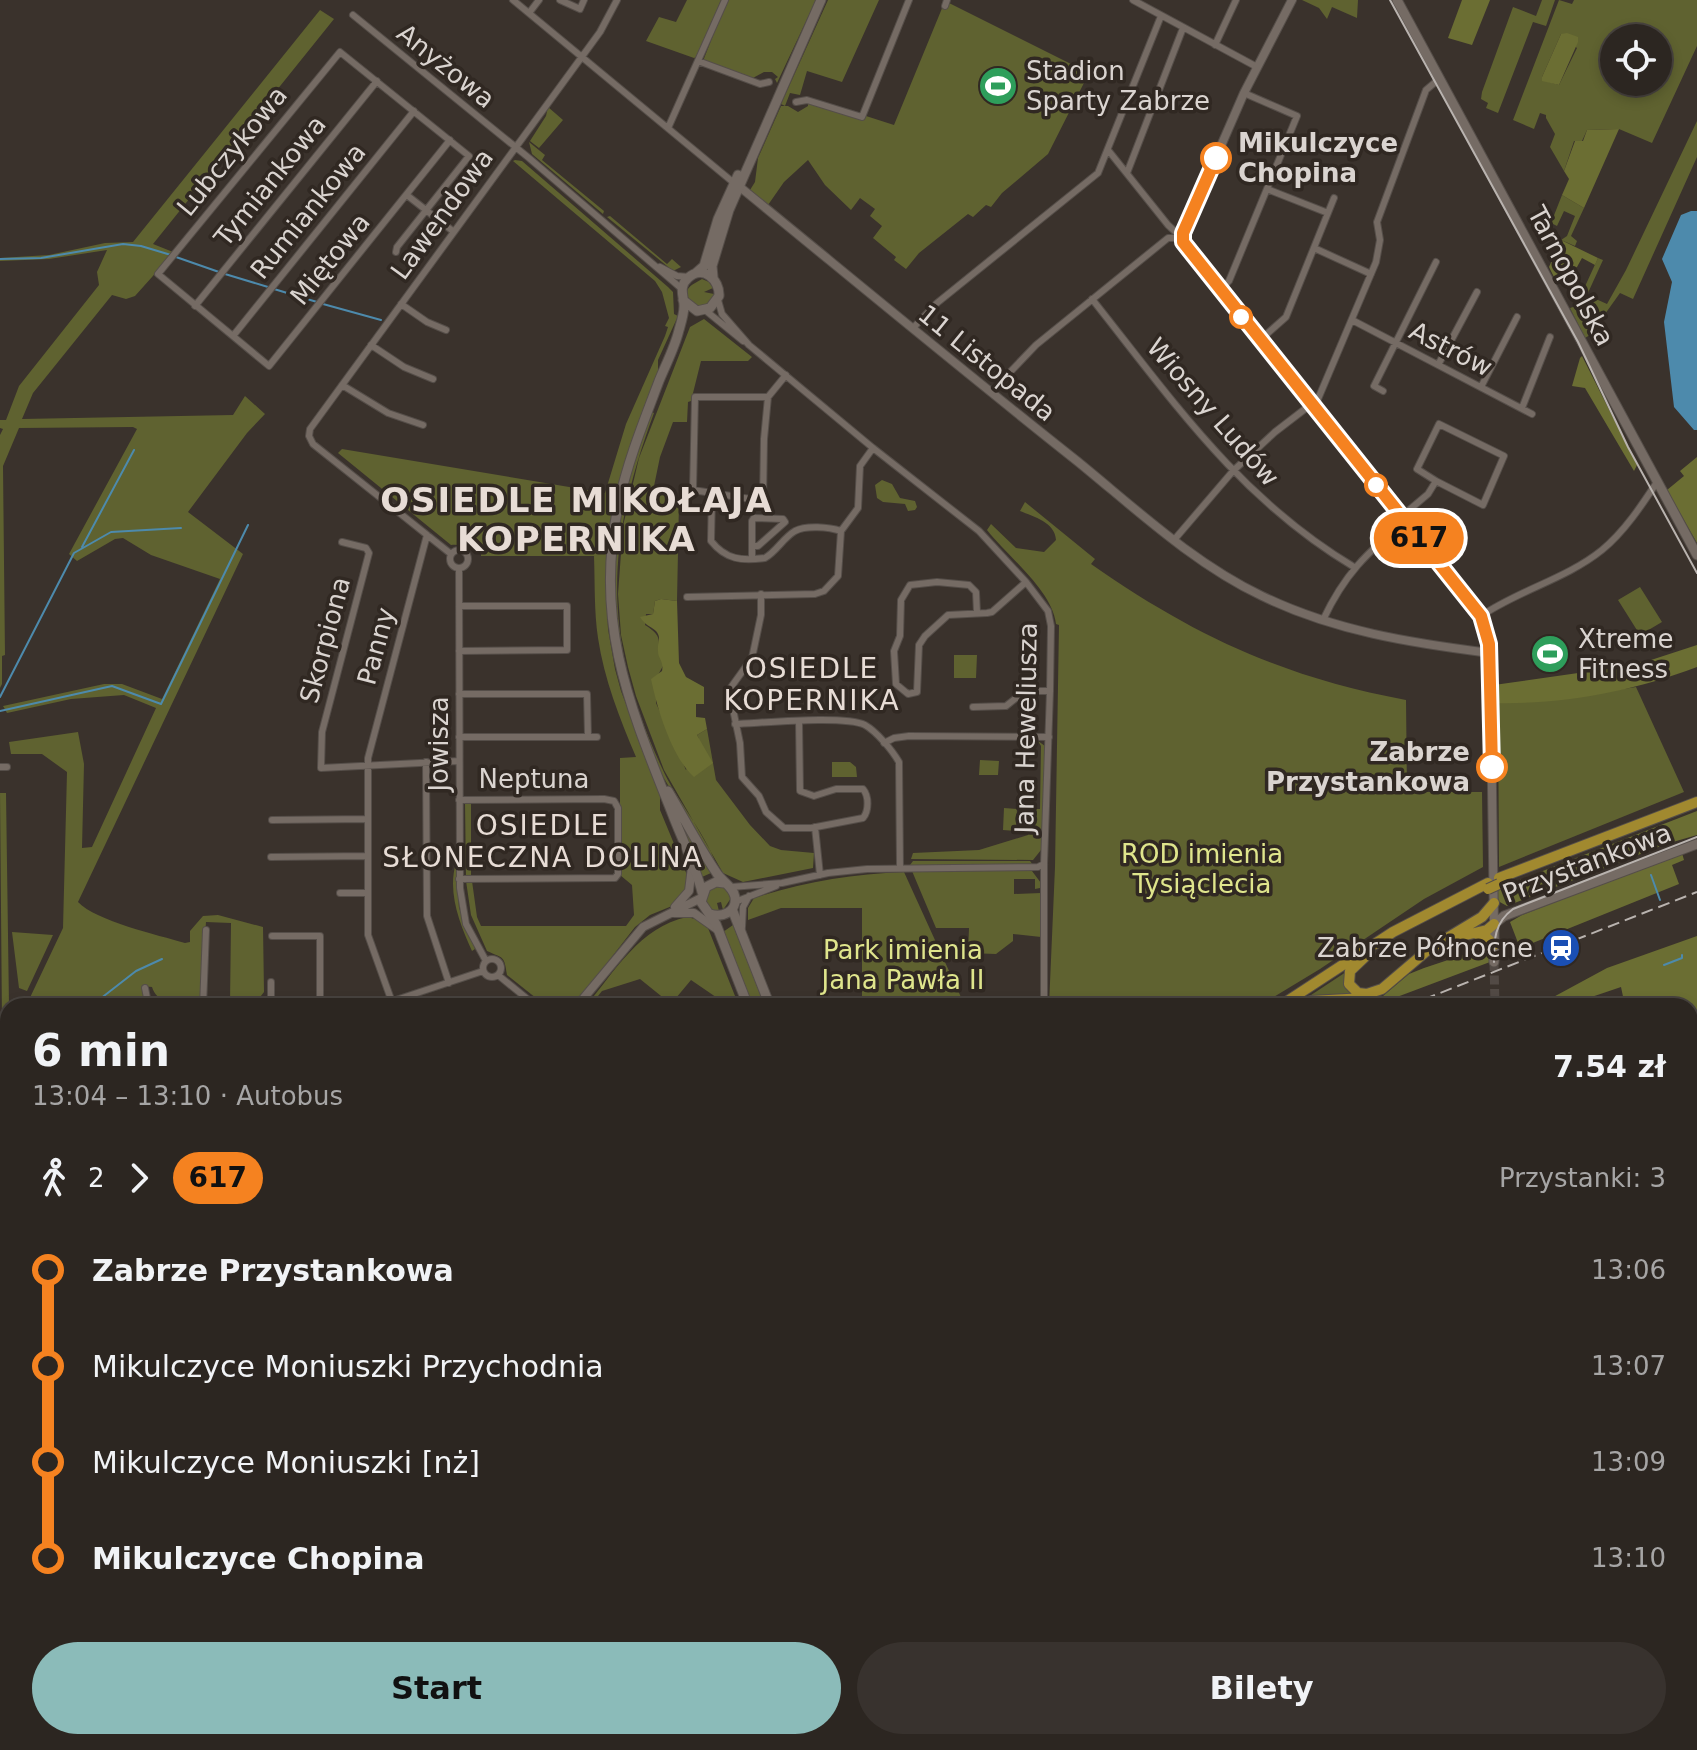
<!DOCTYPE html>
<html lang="pl">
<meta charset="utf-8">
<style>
body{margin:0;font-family:"DejaVu Sans",sans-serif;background:#38322e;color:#f1f3f6;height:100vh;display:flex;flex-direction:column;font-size:30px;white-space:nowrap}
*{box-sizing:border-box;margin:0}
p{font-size:26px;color:#a6a5a5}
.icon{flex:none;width:44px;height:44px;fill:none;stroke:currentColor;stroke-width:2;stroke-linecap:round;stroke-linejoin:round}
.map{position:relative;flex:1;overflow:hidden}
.sheet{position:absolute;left:0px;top:998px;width:1698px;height:752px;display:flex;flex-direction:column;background:#2c2621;border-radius:24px 24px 0 0;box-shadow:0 4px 12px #0003,0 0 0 2px #48433f}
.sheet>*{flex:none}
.badge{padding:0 16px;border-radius:26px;font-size:28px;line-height:52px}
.tools{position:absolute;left:1600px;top:24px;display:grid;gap:16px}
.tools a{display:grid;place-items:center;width:72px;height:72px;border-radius:50%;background:#2c2621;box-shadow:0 4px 12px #0003,0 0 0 2px #48433f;font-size:40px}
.map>.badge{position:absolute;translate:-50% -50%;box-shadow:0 0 0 4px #fff}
.legs{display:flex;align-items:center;gap:12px;height:88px;padding:0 32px;font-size:26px}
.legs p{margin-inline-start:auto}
.headline{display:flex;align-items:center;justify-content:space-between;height:136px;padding:0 32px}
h1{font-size:44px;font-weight:800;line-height:60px}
.cta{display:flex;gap:16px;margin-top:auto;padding:16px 32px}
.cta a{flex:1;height:92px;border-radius:48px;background:#8bbbb9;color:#111;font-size:32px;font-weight:800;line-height:92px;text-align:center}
.cta a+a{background:#38322e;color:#f1f3f6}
ul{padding:0 32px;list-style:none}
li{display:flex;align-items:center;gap:28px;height:96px;font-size:30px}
li i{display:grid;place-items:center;width:12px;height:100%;margin:0 10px;background:currentColor}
li i::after{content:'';width:20px;height:20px;margin:-10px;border:6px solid;border-radius:50%;background:#2c2621}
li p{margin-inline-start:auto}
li:first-child i{background:linear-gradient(#0000 50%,currentColor 0)}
li:last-child i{background:linear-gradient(currentColor 50%,#0000 0)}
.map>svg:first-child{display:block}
.green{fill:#5f6230;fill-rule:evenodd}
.forest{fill:#6b6e33}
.water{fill:#4d8aac}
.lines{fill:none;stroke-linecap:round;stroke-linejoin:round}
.stream{stroke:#4d8aac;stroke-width:2}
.secondary-tunnel{stroke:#524a45;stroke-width:9;stroke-dasharray:9 4.5;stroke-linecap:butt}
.minor-casing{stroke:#554e49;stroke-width:8}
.tertiary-casing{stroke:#554e49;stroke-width:10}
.secondary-casing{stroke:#554e49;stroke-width:11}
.primary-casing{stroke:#554e49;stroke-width:12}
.minor{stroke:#756b64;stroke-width:6}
.tertiary{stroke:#756b64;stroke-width:8}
.secondary{stroke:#756b64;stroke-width:9}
.primary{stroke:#a1892f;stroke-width:10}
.tram{stroke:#b9b3af;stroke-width:2}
.rail{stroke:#b9b3af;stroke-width:2;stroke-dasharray:12 6;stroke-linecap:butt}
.primary-bridge-casing{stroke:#554e49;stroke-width:12;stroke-linecap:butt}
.primary-bridge{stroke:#a1892f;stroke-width:10}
.line-1-casing{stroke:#fff;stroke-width:18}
.line-1{stroke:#f58220;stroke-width:12}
.stop-1-dot{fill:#fff;stroke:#f58220;stroke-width:4}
.labels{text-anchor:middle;stroke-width:7;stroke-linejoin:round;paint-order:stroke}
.street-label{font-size:26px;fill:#dad4d0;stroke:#302822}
.poi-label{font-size:26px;fill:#dad4d0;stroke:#302822;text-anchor:start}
.stop-label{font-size:26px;font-weight:bold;fill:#dad4d0;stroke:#302822;text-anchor:start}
.park-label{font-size:26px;fill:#dfe58c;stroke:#302822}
.neighbourhood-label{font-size:28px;letter-spacing:2px;fill:#e7dcd5;stroke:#302822}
.district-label{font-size:34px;font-weight:bold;letter-spacing:2px;fill:#e7dcd5;stroke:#302822}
</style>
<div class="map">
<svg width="1697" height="1750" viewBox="0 0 1697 1750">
<rect width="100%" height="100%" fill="#3a322c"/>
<path class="green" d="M687,0H721L697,57L694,58L646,41L659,17L676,22Z
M727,0H816L777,83L775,79L778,77L772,72H764L751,79L703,61Z
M828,0H879L842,82L807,71L800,95L790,93L785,106L781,104Z
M1302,0H1358L1357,18L1332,7L1327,19L1319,8Z
M1542,0H1555L1546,26L1533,22L1498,113L1486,108L1488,103L1481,99L1482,92L1513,7L1536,16Z
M1559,0L1572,4L1574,0H1697V46L1652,143L1619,129L1587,130L1582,141H1574L1564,171L1550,147L1555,134L1546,118V115L1540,113L1534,129L1513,120ZM1561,34L1577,48L1559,85L1542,80V77ZM1614,38H1658V82H1614Z
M945,1L1089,73L1048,154L1002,193L991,207L986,205L973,217L968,214L919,253L906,269L894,260L896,257L873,238L882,226L870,216L875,209L860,198L851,210L825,185L808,160L784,182L768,205L750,190L755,182L758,158L781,106H788L798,112L808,106V103L863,120L866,116L894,125Z
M320,10L334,19L153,244L173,252L169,258L135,296L126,299L112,295L33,393L22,419L233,415L245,396L265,414L247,433L188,512L243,554L78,902C96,921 158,935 185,943L190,942V931L203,916L218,915L263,927L264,992L257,1001L230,1003L231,923L206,922L200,1003C182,1003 158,1007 152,987L142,986L144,1000L149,1006H26L63,928L67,772L42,754H11L9,742L78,732L84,764L82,848L92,847L156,708L124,695L71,699L7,713L3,706L104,684H122L162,699L220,579L151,555L123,538L115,539L77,561L69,554L137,429L133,427L19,428L3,466L5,655L2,656V684L0,688V435L3,429L0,428V420H6L19,386L99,285L97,272L107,250L49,259L0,261V258L49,255L105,243L133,242Z
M548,107L563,120L539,148L530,141L546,116Z
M1697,121V157L1633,299L1620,293L1590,335L1585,338L1570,308L1576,306L1598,258L1603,260L1587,295L1607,304L1626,270Z
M529,142L545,155L542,160L604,211L603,214L532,154Z
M515,160L522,161L668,287L673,292L674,314L678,316L658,360V374L631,443L618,488L610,527L606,583L608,629L615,669L621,691L660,793V810L687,875L686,893L672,906L650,915L635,927L576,1003L573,1001L569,1006H546L507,975C504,955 504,959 487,951L471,915L466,881H472L477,917L481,926H626L634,915L632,885L620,875V758L636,757C620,719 604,679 598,638C594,611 595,583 594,556H481V552C469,552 464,543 451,545L338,453L342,449L605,493L626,424L665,336L668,327L665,326L669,318L662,292L655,281L513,161Z
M1562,195L1584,208L1571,236L1577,241L1575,246L1561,240L1567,236L1575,216L1564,211L1557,226L1551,223Z
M610,216L667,264L672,259L681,267L673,271L607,217Z
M702,279L709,282L713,288L704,292L714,294C712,305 703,305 694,307C682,290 686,288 702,279Z
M704,319L752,357L748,361H701L691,401L688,402L687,422H673L660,457L654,486L671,490L669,500L679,502L677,601L661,599L655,601L653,614H646L645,625C669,640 652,643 664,664L658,675L656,703L686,770L699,739L697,735L707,729L716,780L750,825L770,846L781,850L814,853L813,868L743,882L723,873L664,770L636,696L628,667L621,635L618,594L623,526L639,458L690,327Z
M652,412L654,413C605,545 602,639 662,768C674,797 712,842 717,869L658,768L631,698L623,667L614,610L615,551L625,490Z
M882,480L892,484L900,498L915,501L917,507L915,510L908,511L905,504L883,502L877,498L875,485Z
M1025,502L1095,559L1091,564C1194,636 1283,677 1406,700L1407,792H1482L1483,867L1424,899L1320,969L1259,1006H1049L1055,867L1059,625L1056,624C1052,590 1008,557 987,530L991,524L1016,548L1044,552L1056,540C1055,522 1034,517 1020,511Z
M1640,587L1662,622L1640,635L1618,600Z
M954,655H977L976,678H954Z
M1636,687L1684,792L1499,867L1498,703L1553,700Z
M1038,741L1045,746L1041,850L1033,860L911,859L913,853L979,850L1028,835L1030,809H1040L1041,746Z
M980,760L999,761L998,775H979Z
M832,762H850L856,767L857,777H832Z
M666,791L711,873L702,877Z
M0,793H6L9,1006L8,1018L2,1025Z
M465,803H471V877H466Z
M1004,808L1017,809L1016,831L1003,830Z
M913,861H1030L1033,865H910Z
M456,863L459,908L475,949L472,951C460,925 447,892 456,863Z
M912,871H1032L1041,883L1040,888L1035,889V879H1014V894L1041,893V937L1013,934V941L996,954L968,953L969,928H936Z
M904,872L965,1006H862V908H781L748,920V908L754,898C804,882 852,874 904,872Z
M717,886L724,887L731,898L723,910L721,902L717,903L719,911L711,910L706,903L707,892Z
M687,917L695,919L708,928L739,1006H729L691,980L671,1004L640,979L602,991L590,1006H586C615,971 640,927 687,917Z
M733,925L765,1006H753L723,932Z
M12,932L53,935L27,991L19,988Z
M1346,972L1358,996L1305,999Z
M0,1035H8V1125L0,1124Z
M8,1144V1292H0V1163L1,1149Z
M1697,1240V1610L1690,1609V1241Z
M0,1389H5L6,1398L1,1399L8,1433V1469L0,1443V1395L3,1394Z
M8,1653V1742H93L89,1750H0V1659Z
M1690,1664L1693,1677L1697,1679V1750H1456L1457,1742H1690Z
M232,1742H267L268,1750H232Z"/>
<path class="forest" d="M1462,0H1490L1472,45L1448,38Z
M1567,33L1578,37V42L1559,85L1542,81V77L1561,34Z
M1619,129L1584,208L1562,195L1569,179L1564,171L1575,141H1583L1587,130Z
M1561,240L1598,258L1595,265L1582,258L1577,267L1554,277L1549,267Z
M1582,356L1637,465L1634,471L1585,388L1572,386L1580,358Z
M1697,457V543L1667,490L1684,476L1680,471Z
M661,599L677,601L679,663L686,677L704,687V704H696V717L705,718L707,729L697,735L713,763L694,777C672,758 657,708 651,679L662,671C664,661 658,659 658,651C657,643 662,638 656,631C650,626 645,625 640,617L653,614L655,601Z
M1697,645V667C1634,691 1562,705 1494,703V685L1613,668L1651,660Z
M1697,811V835L1666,844L1507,906L1498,901V889L1512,883Z
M1682,853L1684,860L1672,865L1679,884L1520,948L1510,922L1522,915Z
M1697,936V1022L1690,1018V1006H1625L1621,987L1565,1006H1505L1546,1001L1607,968Z
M1484,948L1489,954L1490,962L1373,1006H1316L1325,1003L1375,999L1383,996L1409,974L1424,968L1463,955L1482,957Z
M1690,1031L1697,1037V1088L1690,1082V1062L1693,1060Z
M1690,1098L1697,1099V1240L1690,1241Z"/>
<path class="water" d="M1691,211H1697V430H1694L1674,407L1664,322L1672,282L1662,259L1681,215Z"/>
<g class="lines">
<path class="stream" d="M176,257L219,272
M0,259L41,258L123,244L141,246L171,255
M225,274L268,287
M274,289L317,302
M323,304L381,320
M82,547L134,450
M0,697L74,553L111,532L181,528
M0,711L112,686L161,704L248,525
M1651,875L1660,900
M1664,965L1682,958V955
M545,1003L558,1000
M91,1006L136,971L162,959
M4,1155L8,1154"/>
<path class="secondary-tunnel" d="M1494,962L1495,1006"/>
<defs>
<path id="minor" d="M513,0L734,183
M560,0L580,9L584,0
M1133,0L1257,67
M945,6L947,0
M529,13L539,0
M353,15L529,158L682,289
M1215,45L1236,0
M698,61L760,84L769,82
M796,102L807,100L862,117L909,0
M668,128L725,0
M1108,150L1168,225L1180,236
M1127,173L1183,28
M1267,189L1328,213
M408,196L454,232
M1314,248L1371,274
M396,252L397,247L469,156L340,52L158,274L269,366L450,140
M660,267L677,276L689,277
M1220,290L1229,281L1297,116L1244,93
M1092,299C1173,401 1240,499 1354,567
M718,300L722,314L749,345L873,448L979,531L1026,582L1048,611L1051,626L1050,691L1044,864V1006
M401,304L427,322L446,330
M195,306L377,81
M705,310L743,341
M1352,320L1532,414
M913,328L937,303L1098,173L1161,16
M233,336L414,111
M1260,340L1286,317L1334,198
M371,345L404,367L433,379
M1438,365L1477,292
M342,385L388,413L423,425
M1481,387L1517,317
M1383,391L1374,386L1436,262
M991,392L1036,345L1168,238H1182
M768,397L764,439L763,501L693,490L695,397H768L786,375
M1522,408L1550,337
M712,494L711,541C726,560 742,561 765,558C777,551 783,538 795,531C806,525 829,527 841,531
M1402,516L1428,494L1436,481L1417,469L1439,424L1504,456L1483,505L1436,481
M1174,540L1233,471L1275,432L1318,399L1376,262L1380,240L1377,222L1426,90L1439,79
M342,542L366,548L369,553L322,732L321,768L459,761
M450 559a9 9 0 1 1 18 0a9 9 0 1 1-18 0Z
M451,554L313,444L309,436L310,429L600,32L617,0
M752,559V521L754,518L783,519L785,522L758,546H752
M459,569L460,888L466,924L486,961
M761,594V615L752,658L729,690L740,743L742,777L759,796L766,812L784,828H811L863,818C869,811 869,796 863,789H836L814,796L800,791L799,722
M687,597L815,594L824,591L838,576L841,531L858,508L860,466L873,448
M459,606H567V650L459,651
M977,613L976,592L969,585L937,582L910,585L901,600L900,636L894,651L896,684L908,694L917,692L919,645L925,636L948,615L987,613L992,612L1026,582
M1481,616C1519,590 1566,579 1602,550C1624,532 1642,505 1657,482
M1323,620C1344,575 1367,552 1406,521
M459,694H587L588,737
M973,707L1006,706L1025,691H1050
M735,724C763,723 844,715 865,725C877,732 892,750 899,762L900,868
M459,737H597
M884,743L894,738L909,736L1049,737
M426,762L427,916L449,983
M0,767H7
M459,800L604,799L614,801L618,808V874L615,878L459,879
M272,820L368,819
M815,827L820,875
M271,857L368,856
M731,887L782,883L828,873L867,869L1038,867L1044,864
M340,893H368
M735,902L776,886
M742,927L743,907L749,896
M272,936H320V1006
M483 968a9 9 0 1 1 18 0a9 9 0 1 1-18 0Z
M498,975L536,1006
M271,982V1001
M145,988L147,998L157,1006
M392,1002L368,935V758L427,535
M203,1006L206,930
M263,1006L271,1001L280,1006
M378,1006L483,971
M184,1742L186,1750
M1119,1742V1750
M1178,1742L1180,1750
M637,1750V1742
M890,1750V1742
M1335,1750L1336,1742
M1419,1750L1420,1742"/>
<path id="tertiary" d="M1292,0L1244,93L1183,233V242L1485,623L1490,653L1494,924
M735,183C849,276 962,370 1077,461C1136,509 1193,563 1262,596C1334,631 1411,643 1490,653
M675,907L689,891L692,867
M674,913H694L718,930
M577,1006L643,927L701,898
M0,1130L8,1128
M0,1140L8,1136
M522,1750L523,1742"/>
<path id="secondary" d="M1397,0L1697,555
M696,273L704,266L718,219L738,175
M713,277L712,266L729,210L821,0
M683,300L697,311L710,308L719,296C720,280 703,264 688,278C678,287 684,296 684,306C684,314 681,323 679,330C675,347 666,364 659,381C644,421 628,460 619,502C593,621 629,705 672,813C682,839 695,865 702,892
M668,791C684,818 699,847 716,872C721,881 733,886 735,897C737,912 722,918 710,914
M724,883L716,882L706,887L701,902L716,924L748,1006
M732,909L770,1006
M1494,962V924L1504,916L1697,844
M896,1750V1742
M915,1750V1742
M1450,1750L1451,1742"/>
<path id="primary" d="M1499,878L1697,802
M1477,934L1486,937L1494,945
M1453,938L1487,930L1494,924
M1370,952L1350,971L1349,984L1358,993L1367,994L1382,989L1429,949L1482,917L1494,903
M1280,1006L1393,932L1488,883
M1296,1006L1311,1001L1365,998
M0,1460L8,1502
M0,1511L8,1554
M0,1599L8,1588"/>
</defs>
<use href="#minor" class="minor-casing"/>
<use href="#tertiary" class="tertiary-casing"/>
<use href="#secondary" class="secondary-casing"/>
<use href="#primary" class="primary-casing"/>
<use href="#minor" class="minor"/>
<use href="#tertiary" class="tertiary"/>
<use href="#secondary" class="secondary"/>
<use href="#primary" class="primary"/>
<path class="tram" d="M1390,0L1578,342L1628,447L1697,573
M1494,962C1494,940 1494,923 1513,909L1697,837
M1446,1750V1742"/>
<path class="rail" d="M1407,1006L1697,892
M0,1646L8,1639"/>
<defs>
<path id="primary-bridge" d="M1488,889L1499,884"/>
</defs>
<use href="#primary-bridge" class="primary-bridge-casing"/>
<use href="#primary-bridge" class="primary-bridge"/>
</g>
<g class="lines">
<defs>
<path id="line-1" d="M1216,158L1183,233V242L1481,616L1489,644L1492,767"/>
</defs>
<use href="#line-1" class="line-1-casing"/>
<use href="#line-1" class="line-1"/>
</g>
<defs>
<symbol id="stadium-disc" viewBox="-11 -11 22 22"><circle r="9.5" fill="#2e9e5b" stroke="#302822"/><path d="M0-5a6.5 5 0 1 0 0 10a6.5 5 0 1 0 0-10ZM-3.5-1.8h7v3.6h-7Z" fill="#fff"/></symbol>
<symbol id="station-disc" viewBox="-11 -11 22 22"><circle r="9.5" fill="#1a4fb4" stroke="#302822"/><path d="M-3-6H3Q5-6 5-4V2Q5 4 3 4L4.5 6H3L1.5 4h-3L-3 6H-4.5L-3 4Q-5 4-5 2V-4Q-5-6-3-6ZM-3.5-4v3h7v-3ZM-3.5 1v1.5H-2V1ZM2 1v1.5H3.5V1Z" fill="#fff"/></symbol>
</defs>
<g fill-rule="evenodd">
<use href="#stadium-disc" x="976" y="64" width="44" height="44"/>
<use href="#stadium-disc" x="1528" y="632" width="44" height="44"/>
<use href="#station-disc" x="1539" y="926" width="44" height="44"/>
</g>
<g class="stop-1-dot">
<circle cx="1216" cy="158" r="14"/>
<circle cx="1241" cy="317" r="10"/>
<circle cx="1376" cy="485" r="10"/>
<circle cx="1492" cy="767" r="14"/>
</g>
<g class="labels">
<g class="street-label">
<text transform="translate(446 66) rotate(39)" y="9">Anyżowa</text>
<text transform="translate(232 151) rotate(-51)" y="9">Lubczykowa</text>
<text transform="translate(270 181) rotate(-51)" y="9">Tymiankowa</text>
<text transform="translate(308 211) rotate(-51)" y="9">Rumiankowa</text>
<text transform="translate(442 214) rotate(-54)" y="9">Lawendowa</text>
<text transform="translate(330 259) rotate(-51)" y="9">Miętowa</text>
<text transform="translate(1571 276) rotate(62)" y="9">Tarnopolska</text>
<text transform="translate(1451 349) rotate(27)" y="9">Astrów</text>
<text transform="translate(987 363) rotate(39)" y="9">11 Listopada</text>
<text transform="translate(1213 412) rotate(49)" y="9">Wiosny Ludów</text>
<text transform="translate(325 640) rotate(-75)" y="9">Skorpiona</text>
<text transform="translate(376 646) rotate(-75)" y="9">Panny</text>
<text transform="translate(1026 728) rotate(-89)" y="9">Jana Heweliusza</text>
<text transform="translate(439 744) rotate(-90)" y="9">Jowisza</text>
<text x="534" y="788">Neptuna</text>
<text transform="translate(1587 863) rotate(-21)" y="9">Przystankowa</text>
</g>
<g class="poi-label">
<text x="1026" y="80">Stadion<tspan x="1026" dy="30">Sparty Zabrze</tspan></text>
<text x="1578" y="648">Xtreme<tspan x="1578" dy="30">Fitness</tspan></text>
<text x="1533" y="957" text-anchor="end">Zabrze Północne</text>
</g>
<g class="stop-label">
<text x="1238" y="152">Mikulczyce<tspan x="1238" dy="30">Chopina</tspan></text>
<text x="1470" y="761" text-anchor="end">Zabrze<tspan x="1470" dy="30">Przystankowa</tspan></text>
</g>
<g class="park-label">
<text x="1202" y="863">ROD imienia<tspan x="1202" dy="30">Tysiąclecia</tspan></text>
<text x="903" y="959">Park imienia<tspan x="903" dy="30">Jana Pawła II</tspan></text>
</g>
<g class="neighbourhood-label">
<text x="812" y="678">OSIEDLE<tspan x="812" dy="32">KOPERNIKA</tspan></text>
<text x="543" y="835">OSIEDLE<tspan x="543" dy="32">SŁONECZNA DOLINA</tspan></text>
</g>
<g class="district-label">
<text x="577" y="512">OSIEDLE MIKOŁAJA<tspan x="577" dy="39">KOPERNIKA</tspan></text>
</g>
</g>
</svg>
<div class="tools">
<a><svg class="icon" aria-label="locate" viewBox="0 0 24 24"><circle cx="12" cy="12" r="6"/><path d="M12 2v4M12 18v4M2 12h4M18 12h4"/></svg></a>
</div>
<b class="badge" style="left:1419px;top:538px;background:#f58220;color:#111">617</b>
<section class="sheet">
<div class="headline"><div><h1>6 min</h1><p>13:04 – 13:10 · Autobus</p></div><b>7.54 zł</b></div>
<div class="legs"><svg class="icon" aria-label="walk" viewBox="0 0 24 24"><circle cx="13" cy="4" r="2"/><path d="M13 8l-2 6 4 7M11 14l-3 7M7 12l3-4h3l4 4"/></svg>2<svg class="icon" aria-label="forward" viewBox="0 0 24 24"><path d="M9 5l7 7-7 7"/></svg><b class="badge" style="background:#f58220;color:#111">617</b><p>Przystanki: 3</p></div>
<ul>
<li><i style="color:#f58220"></i><b>Zabrze Przystankowa</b><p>13:06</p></li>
<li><i style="color:#f58220"></i><span>Mikulczyce Moniuszki Przychodnia</span><p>13:07</p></li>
<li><i style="color:#f58220"></i><span>Mikulczyce Moniuszki [nż]</span><p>13:09</p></li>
<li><i style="color:#f58220"></i><b>Mikulczyce Chopina</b><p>13:10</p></li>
</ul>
<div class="cta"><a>Start</a><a>Bilety</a></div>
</section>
</div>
